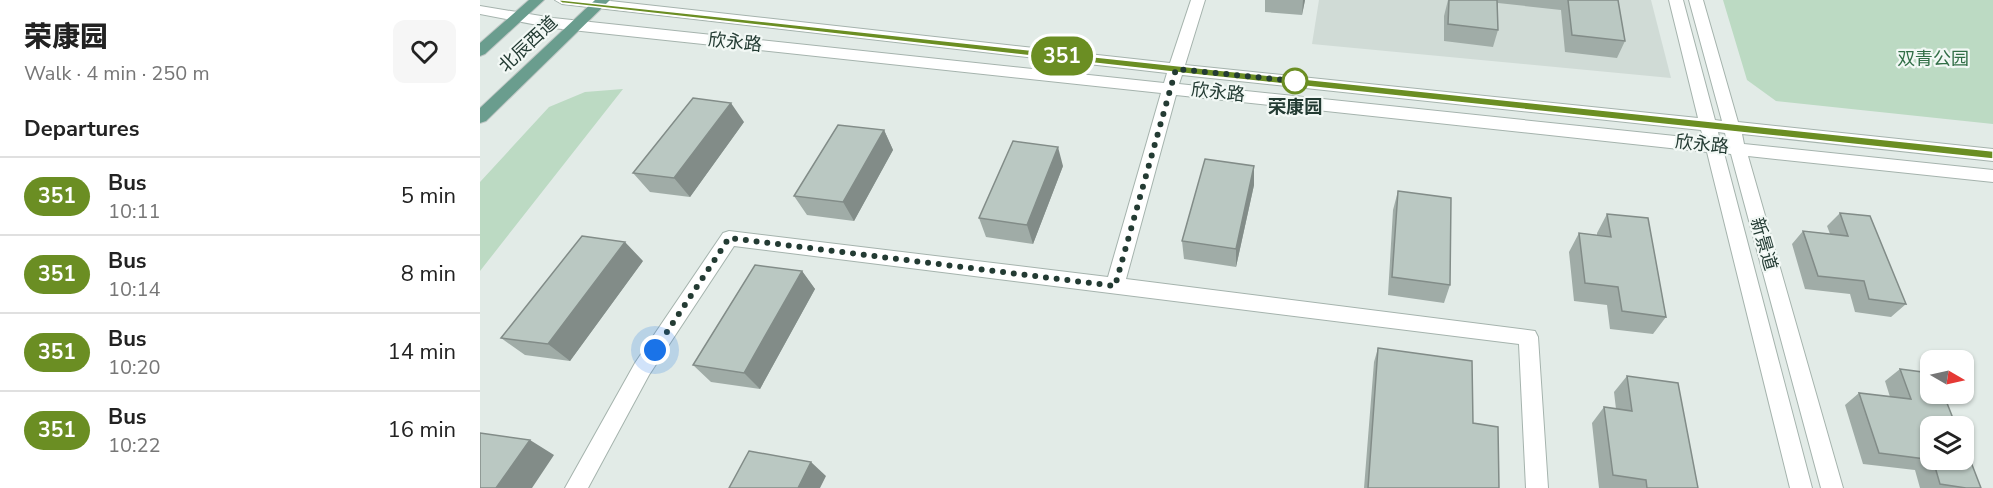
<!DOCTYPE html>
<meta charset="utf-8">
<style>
body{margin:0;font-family:"Nunito Sans","Noto Sans SC",sans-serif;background:#f6f6f6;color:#222;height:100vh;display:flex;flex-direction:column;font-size:22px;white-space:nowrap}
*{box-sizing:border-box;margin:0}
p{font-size:20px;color:#767676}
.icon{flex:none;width:33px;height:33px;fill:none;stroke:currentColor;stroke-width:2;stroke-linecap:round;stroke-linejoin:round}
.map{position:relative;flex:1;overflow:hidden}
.sheet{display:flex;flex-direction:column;background:#fff;width:480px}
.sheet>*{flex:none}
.badge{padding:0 12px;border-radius:20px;font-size:21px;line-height:39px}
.needle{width:39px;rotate:99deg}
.fabs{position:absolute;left:1440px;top:350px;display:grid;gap:12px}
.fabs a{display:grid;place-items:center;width:54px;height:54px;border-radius:12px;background:#fff;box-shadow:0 2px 4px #0004;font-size:30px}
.you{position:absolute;width:30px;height:30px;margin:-15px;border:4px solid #fff;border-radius:50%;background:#1a73e8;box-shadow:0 0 0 9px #1a73e833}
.map>.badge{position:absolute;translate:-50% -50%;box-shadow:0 0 0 3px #fff}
h2{padding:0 24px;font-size:22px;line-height:54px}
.round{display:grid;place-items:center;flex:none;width:63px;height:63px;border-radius:12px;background:#f6f6f6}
.overview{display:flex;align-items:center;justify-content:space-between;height:102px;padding:0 24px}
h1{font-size:28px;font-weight:800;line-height:45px}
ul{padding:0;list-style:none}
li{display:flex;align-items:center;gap:18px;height:78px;padding:0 24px;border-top:2px solid #e0e0e0}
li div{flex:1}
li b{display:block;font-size:22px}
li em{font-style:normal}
li .badge{min-width:66px;font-weight:700;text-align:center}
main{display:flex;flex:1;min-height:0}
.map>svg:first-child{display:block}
.built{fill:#d0dbd6}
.green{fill:#bcdac3}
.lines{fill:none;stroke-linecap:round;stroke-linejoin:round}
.minor-casing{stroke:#a5b3ad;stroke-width:2}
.major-casing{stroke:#c1c8c6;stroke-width:2}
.minor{fill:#fff;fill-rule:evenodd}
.major{fill:#6a9d8e;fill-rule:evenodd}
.wall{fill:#a0aca7}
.shaded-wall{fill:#828c88}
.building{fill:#bac8c2;stroke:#828c88;stroke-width:1.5}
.line{fill:#6b8e23;stroke:#fff;stroke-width:1.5}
.walk{stroke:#233b33;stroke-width:6;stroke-dasharray:0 10.8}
.stop-dot{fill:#fff;stroke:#6b8e23;stroke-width:3}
.labels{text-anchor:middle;stroke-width:4.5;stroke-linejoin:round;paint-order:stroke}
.street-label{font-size:18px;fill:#233b33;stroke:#f2f8f5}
.park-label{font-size:18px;fill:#316e46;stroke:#f2f8f5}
.stop-label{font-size:18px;font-weight:bold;fill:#233b33;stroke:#f2f8f5}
</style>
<main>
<section class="sheet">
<div class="overview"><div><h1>荣康园</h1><p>Walk · 4 min · 250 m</p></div><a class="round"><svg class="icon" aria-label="heart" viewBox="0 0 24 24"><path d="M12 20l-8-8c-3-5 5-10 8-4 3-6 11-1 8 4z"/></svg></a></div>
<h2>Departures</h2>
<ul>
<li><span class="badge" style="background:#6b8e23;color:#fff">351</span><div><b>Bus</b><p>10:11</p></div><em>5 min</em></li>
<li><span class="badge" style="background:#6b8e23;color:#fff">351</span><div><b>Bus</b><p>10:14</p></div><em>8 min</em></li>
<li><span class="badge" style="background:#6b8e23;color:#fff">351</span><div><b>Bus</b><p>10:20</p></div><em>14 min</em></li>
<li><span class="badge" style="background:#6b8e23;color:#fff">351</span><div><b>Bus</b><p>10:22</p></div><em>16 min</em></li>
</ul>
</section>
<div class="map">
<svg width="1513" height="488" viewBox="0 0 1513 488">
<rect width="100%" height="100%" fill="#e2ebe7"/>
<path class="built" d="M839,0H1171L1191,78L832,44Z"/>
<path class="green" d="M1243,0H1513V124L1296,101L1267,80Z
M143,89L0,271V182L69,107L105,92Z"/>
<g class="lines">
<defs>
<path id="minor" d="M75,0H121L690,63L711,0H725L705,65L1218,118L1189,0H1203L1235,120L1242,121L1209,0H1223L1258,122L1513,149V161L1262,134L1264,144L1513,170V182L1268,156L1363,488H1341L1251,154L1244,153L1332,488H1310L1227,152L696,95L646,279L1055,331L1058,337L1068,488H1046L1039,344L254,246L169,375L108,488H85L155,363L243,233L249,231L628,277L681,93L73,28L0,14V6L73,18L684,83L687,73L82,4ZM702,75L1221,130L1224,139L699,84ZM1238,132L1245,133L1247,142L1240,141Z"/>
<path id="major" d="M49,0H64L5,54L0,56V43Z
M115,0H130L6,121L0,123V108Z"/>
</defs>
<use href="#minor" class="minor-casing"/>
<use href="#major" class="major-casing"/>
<use href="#minor" class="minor"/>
<use href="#major" class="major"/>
</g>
<path class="wall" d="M785,0H825L822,15L785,12Z
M968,0H1138L1145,41L1137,58L1085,52L1081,10L1018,3V30L1013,47L964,41V16Z
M264,122L210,197L170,192L153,173Z
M404,130L413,150L374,221L327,215L314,196Z
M583,166L553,244L506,237L499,218Z
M774,166V185L756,267L704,259L702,241Z
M918,191L970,285L964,303L908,295L913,210Z
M1360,213L1426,304L1411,317L1375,312L1370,294L1325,289L1312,244L1323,231L1350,234L1347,226Z
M1127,214L1186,317L1173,334L1130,329L1127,305L1094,301L1089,252L1099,233L1117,235V233Z
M163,261L90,361L45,355L21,338Z
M322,271L335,289L280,389L231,382L213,365Z
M898,348L993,423L1019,488H884L894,362Z
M1420,369L1501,488H1440L1435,470L1383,464L1365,405L1379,393L1410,397L1405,381Z
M1147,376L1218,488H1119L1112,423L1124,407L1136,409L1134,392Z"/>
<path class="shaded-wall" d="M823,0H825L822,15Z
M251,103L264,122L210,197L194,178Z
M404,130L413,150L374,221L363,202Z
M578,147L583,166L553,244L547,225Z
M774,166V185L756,267V249Z
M145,242L163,261L90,361L68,344Z
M322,271L335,289L280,389L264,373Z
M50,440L74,455L52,488H16Z
M331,462L346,476L340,488H318Z"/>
<path class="building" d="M969,0H1017L1018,30L968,24Z
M1088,0H1138L1145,41L1092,35Z
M213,98L251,103L194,178L153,173Z
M358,125L404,130L363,202L314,196Z
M533,141L578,147L547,225L499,218Z
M725,159L774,166L756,249L702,241Z
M918,191L971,198L970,285L912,277Z
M1360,213L1390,216L1426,304L1389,299L1384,281L1338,276L1323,231L1368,236Z
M1127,214L1168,218L1186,317L1142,311L1138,287L1105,283L1099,233L1131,237Z
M102,236L145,242L68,344L21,338Z
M275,265L322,271L264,373L213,365Z
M898,348L992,361L993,423L1018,427L1019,488H888Z
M1420,369L1450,373V393H1463L1476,426H1450V459H1484V444L1501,488H1486L1460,484L1453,460L1399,453L1379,393L1431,399Z
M1147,376L1198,383L1218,488H1167L1166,480L1133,475L1124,407L1152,411Z
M0,433L50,440L16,488H0Z
M269,451L331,462L318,488H249Z"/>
<path class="line" d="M77,0H82L719,68L1513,151V159L719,75L82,3Z"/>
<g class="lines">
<path class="walk" d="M175,350L249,238L635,286L696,69L815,81"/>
</g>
<circle class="stop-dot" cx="815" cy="81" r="12"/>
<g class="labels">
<g class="street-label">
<text transform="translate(255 42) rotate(6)" y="6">欣永路</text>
<text transform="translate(48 44) rotate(-43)" y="6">北辰西道</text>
<text transform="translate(738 92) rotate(6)" y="6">欣永路</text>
<text transform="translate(1222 144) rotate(6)" y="6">欣永路</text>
<text transform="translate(1284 244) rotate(74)" y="6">新景道</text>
</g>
<g class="park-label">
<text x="1453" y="65">双青公园</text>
</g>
<g class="stop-label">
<text x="815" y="113">荣康园</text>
</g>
</g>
</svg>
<div class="fabs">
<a><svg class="needle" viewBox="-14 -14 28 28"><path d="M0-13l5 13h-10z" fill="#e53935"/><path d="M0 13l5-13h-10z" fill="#767676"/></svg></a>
<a><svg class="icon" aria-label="layers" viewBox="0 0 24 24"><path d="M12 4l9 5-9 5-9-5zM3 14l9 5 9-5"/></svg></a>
</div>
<div class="you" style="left:175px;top:350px"></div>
<b class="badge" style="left:582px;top:56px;background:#6b8e23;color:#fff">351</b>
</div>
</main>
